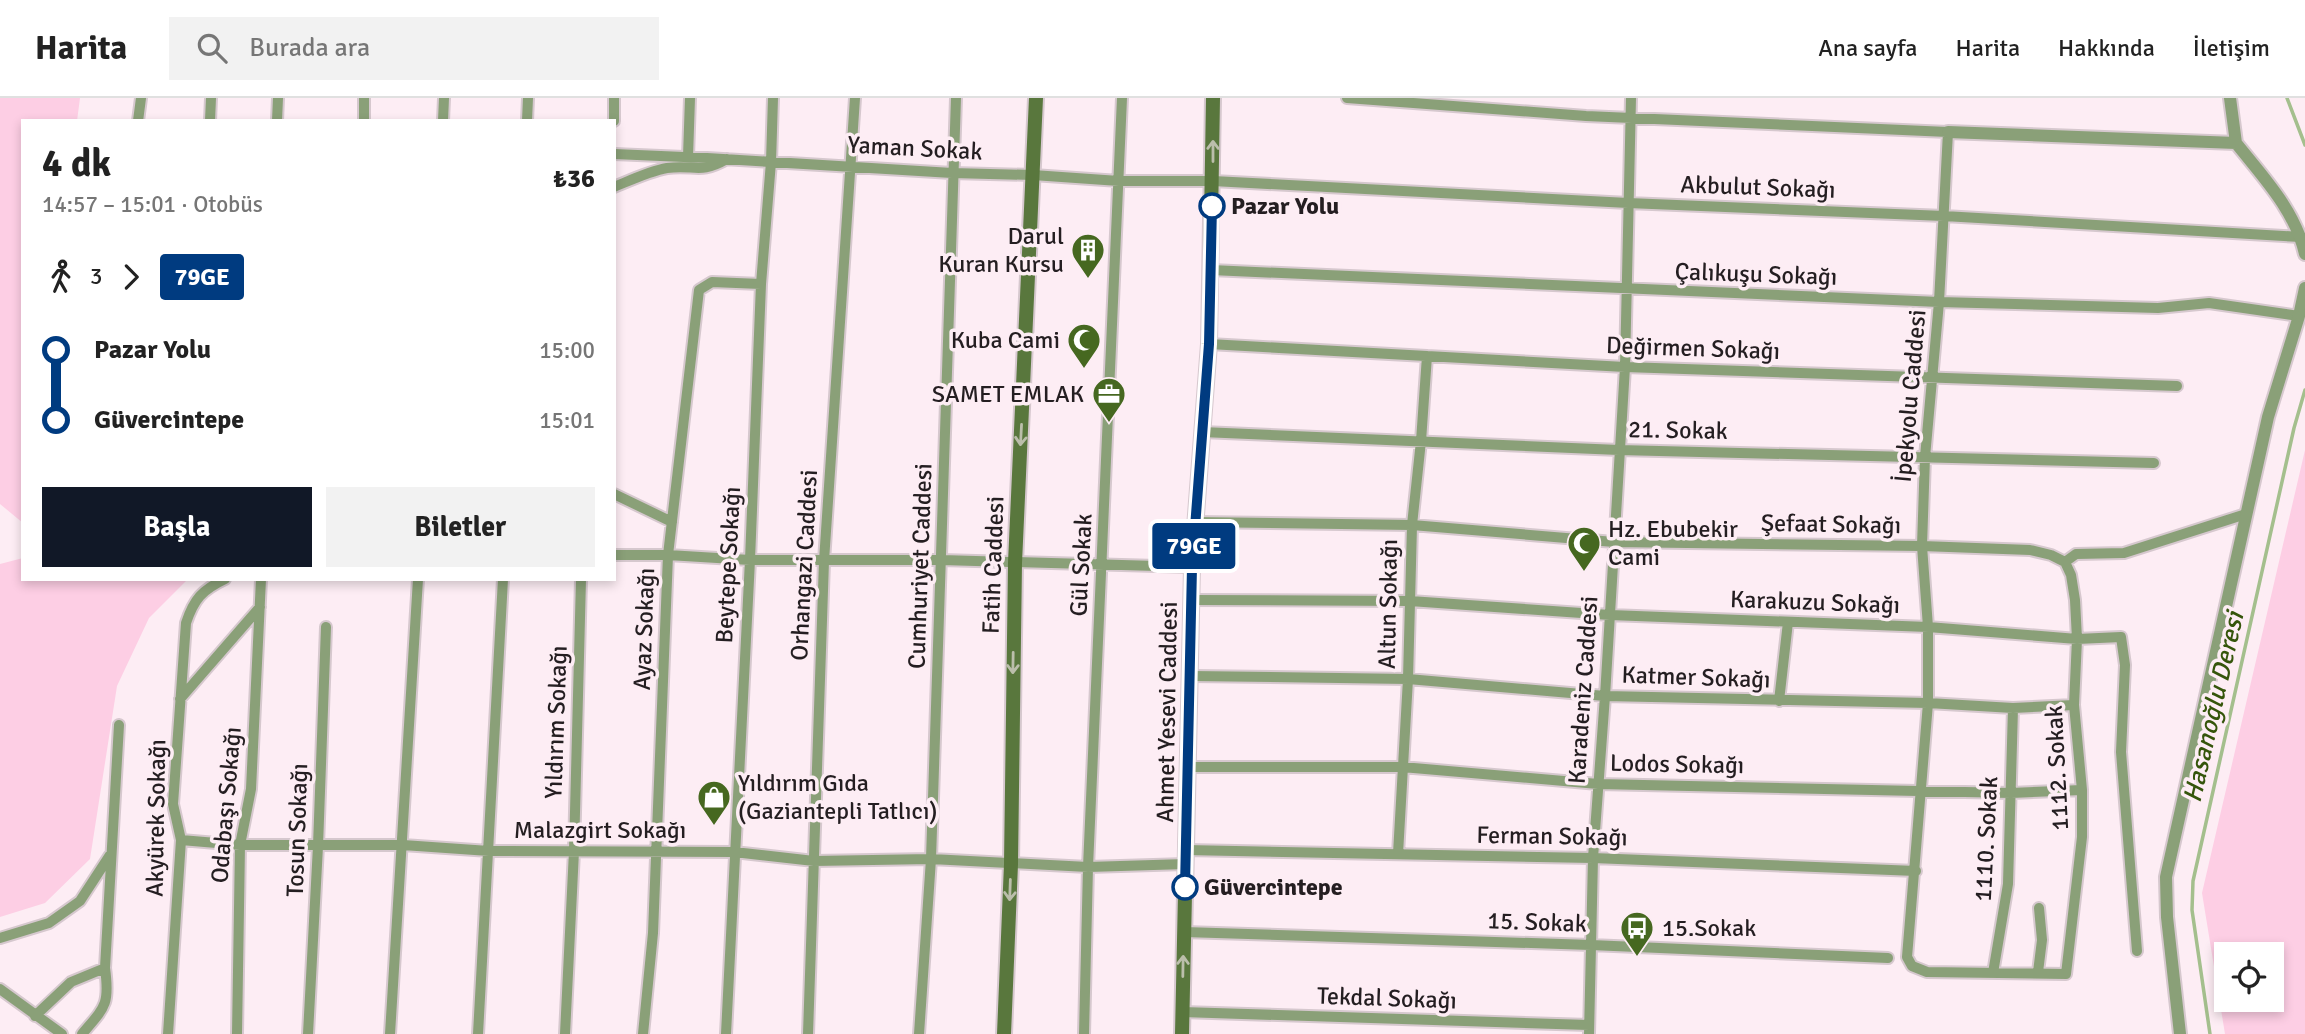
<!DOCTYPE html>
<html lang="tr">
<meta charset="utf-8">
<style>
body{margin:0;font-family:Signika,sans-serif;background:#f2f2f2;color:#222;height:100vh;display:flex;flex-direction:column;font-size:26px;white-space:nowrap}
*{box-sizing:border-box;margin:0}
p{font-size:23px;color:#767676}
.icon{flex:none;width:38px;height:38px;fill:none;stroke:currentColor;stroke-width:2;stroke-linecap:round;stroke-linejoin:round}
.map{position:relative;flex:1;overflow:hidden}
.panel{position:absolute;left:21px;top:21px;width:595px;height:462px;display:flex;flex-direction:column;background:#fff;border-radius:0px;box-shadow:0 4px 10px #0003}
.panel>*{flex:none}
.badge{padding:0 14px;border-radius:5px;font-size:24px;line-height:46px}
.tools{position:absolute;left:2214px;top:844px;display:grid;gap:14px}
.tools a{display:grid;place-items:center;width:70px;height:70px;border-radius:0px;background:#fff;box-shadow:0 4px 10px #0003;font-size:35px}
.map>.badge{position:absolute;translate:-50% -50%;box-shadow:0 0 0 4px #fff}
.legs{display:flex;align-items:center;gap:10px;height:77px;padding:0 21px;font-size:23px}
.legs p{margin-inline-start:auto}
.overview{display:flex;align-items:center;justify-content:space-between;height:119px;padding:0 21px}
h1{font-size:38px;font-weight:700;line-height:52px}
.button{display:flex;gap:14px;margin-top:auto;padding:14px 21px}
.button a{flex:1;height:80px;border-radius:0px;background:#111827;color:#fff;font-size:28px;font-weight:700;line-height:80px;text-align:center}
.button a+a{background:#f2f2f2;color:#222}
ul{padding:0 21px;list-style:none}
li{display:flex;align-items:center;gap:24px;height:70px;font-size:26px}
li i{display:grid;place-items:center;width:10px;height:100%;margin:0 9px;background:currentColor}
li i::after{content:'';width:18px;height:18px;margin:-9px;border:5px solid;border-radius:50%;background:#fff}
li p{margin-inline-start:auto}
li:first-child i{background:linear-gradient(#0000 50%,currentColor 0)}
li:last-child i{background:linear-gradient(currentColor 50%,#0000 0)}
header{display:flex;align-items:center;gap:42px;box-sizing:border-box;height:98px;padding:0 35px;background:#fff;border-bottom:2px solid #e0e0e0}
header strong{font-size:33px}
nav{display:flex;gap:38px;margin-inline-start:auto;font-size:24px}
.search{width:490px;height:63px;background:#f2f2f2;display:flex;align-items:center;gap:18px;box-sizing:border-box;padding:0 24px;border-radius:0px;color:#767676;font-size:26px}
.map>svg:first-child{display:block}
.green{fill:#fdcee4;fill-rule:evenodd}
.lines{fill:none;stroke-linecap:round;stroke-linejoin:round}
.stream{stroke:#a4bf8d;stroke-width:3.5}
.minor-casing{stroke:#d6c8ce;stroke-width:14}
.tertiary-casing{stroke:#d6c8ce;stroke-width:16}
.secondary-casing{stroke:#d6c8ce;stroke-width:18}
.minor{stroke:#8aa078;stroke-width:10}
.tertiary{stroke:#8aa078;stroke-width:12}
.secondary{stroke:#59773d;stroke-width:14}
.oneway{stroke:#bbbeab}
.line-1-casing{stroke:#fff;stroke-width:16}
.line-1{stroke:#003b80;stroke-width:10}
.stop-1-dot{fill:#fff;stroke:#003b80;stroke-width:3.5}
.labels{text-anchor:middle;stroke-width:7;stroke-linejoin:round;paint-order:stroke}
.street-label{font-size:24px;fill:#241e21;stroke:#fdedf4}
.stop-label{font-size:24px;font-weight:bold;fill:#241e21;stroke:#fdedf4;text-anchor:start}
.poi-label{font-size:24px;fill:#241e21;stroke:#fdedf4;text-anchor:end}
.water-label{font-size:26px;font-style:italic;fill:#35550b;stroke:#fdedf4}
</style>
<header>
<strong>Harita</strong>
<div class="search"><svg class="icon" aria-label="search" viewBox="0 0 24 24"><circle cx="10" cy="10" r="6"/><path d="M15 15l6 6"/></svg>Burada ara</div>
<nav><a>Ana sayfa</a><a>Harita</a><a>Hakkında</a><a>İletişim</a></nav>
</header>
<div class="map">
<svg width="2305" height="936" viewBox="0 0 2305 936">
<rect width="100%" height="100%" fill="#fdedf4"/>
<path class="green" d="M0,0H80L77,23H23V425L0,406Z
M2305,352V936H2225L2202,795ZM2226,856H2272V901H2226Z
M23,460V481H188L149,520L117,588L90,761L45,805L0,819V466Z"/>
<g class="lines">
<path class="stream" d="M2287,0L2305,47
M2210,936L2192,812L2193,783L2294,330L2305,292"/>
<defs>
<path id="minor" d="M1347,0L1586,18L1948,34L1939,204L1925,359L1922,448L1928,529V605L1907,859L1912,868L1927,874L2066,876L2082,739V692L2074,607L2077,541L2075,502L2071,477L2065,464
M138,23L141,0
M210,23L211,0
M277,23L278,0
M364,23V0
M443,23L444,0
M527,23L528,0
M614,23V0
M614,56L707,60L952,75L1033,77L1119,83H1213L1628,105L1944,118L2301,139
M688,59L690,0
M614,89C631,82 650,73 667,70C695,66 699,77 727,61
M1211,172L1939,204L2158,210L2209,205L2299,218
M1209,246L1625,269L2177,288
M1202,334L1619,352L2154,365
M614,396L672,424
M1195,424L1412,427L1614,444L1922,448L2030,452L2051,457L2065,464
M614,457H668L750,462H942L1192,469
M2065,464L2076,456L2124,455L2246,416
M1192,502L1410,503L1610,517L1928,529L2077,541L2121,539L2125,567L2121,654L2137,853
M1191,578L1408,581L1605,598L1928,605L2013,610L2074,607
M180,601L260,509
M1779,603L1788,524
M1188,669H1402L1598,686L2011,695L2082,692
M181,742L240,747H403L489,753L734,754L814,763L931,761L1088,769L1186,766
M1186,752L1593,760L1916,773
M1398,756L1408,581L1412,427L1421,343L1427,258
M1184,834L1591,847L1888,860
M0,840L49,825L80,803L110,757
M2038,874L2042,842L2039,810
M1993,875L2008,786L2013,610
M0,891L62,936
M1182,914L1589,927
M35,918L71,884L105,870
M82,936C105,909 110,907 105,870L119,627
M168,936L181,742L173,706L186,525C194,501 202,492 225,481
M237,936L240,747L251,691L261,481
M308,936L318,748L326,529
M390,936L418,481
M478,936L503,481
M565,936L574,753L581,481
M643,936L653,835L668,457L699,192L712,184L761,186
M726,936L750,462L761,186L771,64L773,0
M808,936L824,463L855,0
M919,936L931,761L956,0
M1084,936L1088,769L1122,0
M1589,936L1593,760L1605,598L1625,269L1631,0"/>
<path id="tertiary" d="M2230,0L2236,45
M1948,34L2236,45C2263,79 2295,112 2305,156
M2180,936L2167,819L2166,779L2268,319L2299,218L2305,190"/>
<path id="secondary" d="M1004,936L1011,766L1015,465L1036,0
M1182,936L1192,469L1209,246L1213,0"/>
</defs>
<use href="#minor" class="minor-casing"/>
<use href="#tertiary" class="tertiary-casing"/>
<use href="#secondary" class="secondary-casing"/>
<use href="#minor" class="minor"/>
<use href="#tertiary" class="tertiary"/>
<use href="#secondary" class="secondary"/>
</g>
<defs><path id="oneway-shaft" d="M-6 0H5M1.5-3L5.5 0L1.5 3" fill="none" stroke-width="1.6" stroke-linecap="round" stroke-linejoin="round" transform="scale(1.75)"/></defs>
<g class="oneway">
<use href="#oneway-shaft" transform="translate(1213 53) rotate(-90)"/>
<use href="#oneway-shaft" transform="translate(1021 337) rotate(93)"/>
<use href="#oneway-shaft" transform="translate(1013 565) rotate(91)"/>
<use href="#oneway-shaft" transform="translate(1010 792) rotate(92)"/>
<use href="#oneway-shaft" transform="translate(1183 868) rotate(-89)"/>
</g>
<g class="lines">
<defs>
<path id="line-1" d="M1185,789L1192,469L1209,246L1212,108"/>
</defs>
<use href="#line-1" class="line-1-casing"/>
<use href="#line-1" class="line-1"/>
</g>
<defs>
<symbol id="building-pin" viewBox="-11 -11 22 30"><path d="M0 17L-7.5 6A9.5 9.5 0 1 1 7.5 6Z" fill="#466820" stroke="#fdedf4"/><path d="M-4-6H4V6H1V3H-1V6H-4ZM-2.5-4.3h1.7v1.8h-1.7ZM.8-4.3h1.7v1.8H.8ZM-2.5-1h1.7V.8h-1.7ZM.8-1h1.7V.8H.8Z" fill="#fff"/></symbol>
<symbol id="mosque-pin" viewBox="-11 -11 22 30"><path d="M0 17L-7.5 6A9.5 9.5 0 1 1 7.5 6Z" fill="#466820" stroke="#fdedf4"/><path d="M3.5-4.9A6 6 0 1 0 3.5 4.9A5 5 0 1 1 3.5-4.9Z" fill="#fff"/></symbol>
<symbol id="office-pin" viewBox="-11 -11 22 30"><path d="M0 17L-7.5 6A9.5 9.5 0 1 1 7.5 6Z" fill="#466820" stroke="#fdedf4"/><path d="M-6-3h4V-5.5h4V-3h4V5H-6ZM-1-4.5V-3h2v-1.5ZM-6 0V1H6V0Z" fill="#fff"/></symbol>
<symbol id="shop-pin" viewBox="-11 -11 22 30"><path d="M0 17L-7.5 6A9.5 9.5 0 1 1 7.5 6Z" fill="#466820" stroke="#fdedf4"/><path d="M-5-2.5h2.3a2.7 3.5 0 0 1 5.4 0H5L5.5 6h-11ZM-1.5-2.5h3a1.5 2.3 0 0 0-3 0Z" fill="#fff"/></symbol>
<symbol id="bus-pin" viewBox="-11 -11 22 30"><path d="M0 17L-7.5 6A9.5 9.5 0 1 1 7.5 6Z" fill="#466820" stroke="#fdedf4"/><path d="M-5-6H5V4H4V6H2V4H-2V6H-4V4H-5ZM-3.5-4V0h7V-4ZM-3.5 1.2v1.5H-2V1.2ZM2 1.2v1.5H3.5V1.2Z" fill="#fff"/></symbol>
</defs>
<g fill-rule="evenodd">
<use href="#building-pin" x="1069" y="133" width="38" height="52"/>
<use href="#mosque-pin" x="1065" y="223" width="38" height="52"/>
<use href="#office-pin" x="1090" y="277" width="38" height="52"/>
<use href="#mosque-pin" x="1565" y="426" width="38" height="52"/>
<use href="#shop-pin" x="695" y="680" width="38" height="52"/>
<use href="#bus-pin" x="1618" y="811" width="38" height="52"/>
</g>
<g class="stop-1-dot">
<circle cx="1212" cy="108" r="12"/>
<circle cx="1185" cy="789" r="12"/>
</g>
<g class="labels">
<g class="street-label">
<text transform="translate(915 50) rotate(3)" y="8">Yaman Sokak</text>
<text transform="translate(1758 89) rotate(2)" y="8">Akbulut Sokağı</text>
<text transform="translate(1756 176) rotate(2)" y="8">Çalıkuşu Sokağı</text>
<text transform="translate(1693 250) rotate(2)" y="8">Değirmen Sokağı</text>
<text transform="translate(1910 298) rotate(-85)" y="8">İpekyolu Caddesi</text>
<text transform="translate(1678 332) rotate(1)" y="8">21. Sokak</text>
<text transform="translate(1831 426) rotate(1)" y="8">Şefaat Sokağı</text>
<text transform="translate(728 467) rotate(-87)" y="8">Beytepe Sokağı</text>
<text transform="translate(804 467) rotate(-87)" y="8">Orhangazi Caddesi</text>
<text transform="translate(993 467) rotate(-88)" y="8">Fatih Caddesi</text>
<text transform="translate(1081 467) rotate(-87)" y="8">Gül Sokak</text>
<text transform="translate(920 468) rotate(-88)" y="8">Cumhuriyet Caddesi</text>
<text transform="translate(1815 504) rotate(2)" y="8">Karakuzu Sokağı</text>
<text transform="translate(1388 506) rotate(-89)" y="8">Altun Sokağı</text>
<text transform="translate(644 531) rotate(-88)" y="8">Ayaz Sokağı</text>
<text transform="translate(1696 579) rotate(2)" y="8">Katmer Sokağı</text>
<text transform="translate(1583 592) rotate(-86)" y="8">Karadeniz Caddesi</text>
<text transform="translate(1167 614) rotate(-89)" y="8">Ahmet Yesevi Caddesi</text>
<text transform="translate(556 624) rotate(-88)" y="8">Yıldırım Sokağı</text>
<text transform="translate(1677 666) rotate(1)" y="8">Lodos Sokağı</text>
<text transform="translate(2057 670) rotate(-93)" y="8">1112. Sokak</text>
<text transform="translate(226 707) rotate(-85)" y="8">Odabaşı Sokağı</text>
<text transform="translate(156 720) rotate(-89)" y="8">Akyürek Sokağı</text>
<text transform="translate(297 732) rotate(-88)" y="8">Tosun Sokağı</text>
<text x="600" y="740">Malazgirt Sokağı</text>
<text transform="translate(1552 738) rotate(1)" y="8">Ferman Sokağı</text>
<text transform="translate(1986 741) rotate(-87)" y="8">1110. Sokak</text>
<text transform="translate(1537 824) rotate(2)" y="8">15. Sokak</text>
<text transform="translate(1387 900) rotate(2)" y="8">Tekdal Sokağı</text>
</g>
<g class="stop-label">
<text x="1231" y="116">Pazar Yolu</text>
<text x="1204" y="797">Güvercintepe</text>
</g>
<g class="poi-label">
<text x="1064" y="146">Darul<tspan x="1064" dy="28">Kuran Kursu</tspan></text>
<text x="1060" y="250">Kuba Cami</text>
<text x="1084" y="304">SAMET EMLAK</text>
<text x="1608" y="439" text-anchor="start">Hz. Ebubekir<tspan x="1608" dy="28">Cami</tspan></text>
<text x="738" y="693" text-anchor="start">Yıldırım Gıda<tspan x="738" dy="28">(Gaziantepli Tatlıcı)</tspan></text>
<text x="1662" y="838" text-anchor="start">15.Sokak</text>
</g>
<g class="water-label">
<text transform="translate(2213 609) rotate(-77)" y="9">Hasanoğlu Deresi</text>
</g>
</g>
</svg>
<div class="tools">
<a><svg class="icon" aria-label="locate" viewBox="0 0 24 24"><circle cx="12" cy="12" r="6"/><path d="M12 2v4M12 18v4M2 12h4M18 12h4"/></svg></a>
</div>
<b class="badge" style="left:1194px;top:448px;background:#003b80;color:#fff">79GE</b>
<section class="panel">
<div class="overview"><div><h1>4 dk</h1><p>14:57 – 15:01 · Otobüs</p></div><b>₺36</b></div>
<div class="legs"><svg class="icon" aria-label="walk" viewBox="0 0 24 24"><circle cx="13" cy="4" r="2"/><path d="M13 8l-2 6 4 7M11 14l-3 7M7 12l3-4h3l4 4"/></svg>3<svg class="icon" aria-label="forward" viewBox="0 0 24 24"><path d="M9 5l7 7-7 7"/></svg><b class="badge" style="background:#003b80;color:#fff">79GE</b></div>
<ul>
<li><i style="color:#003b80"></i><b>Pazar Yolu</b><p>15:00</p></li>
<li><i style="color:#003b80"></i><b>Güvercintepe</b><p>15:01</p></li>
</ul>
<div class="button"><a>Başla</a><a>Biletler</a></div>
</section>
</div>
